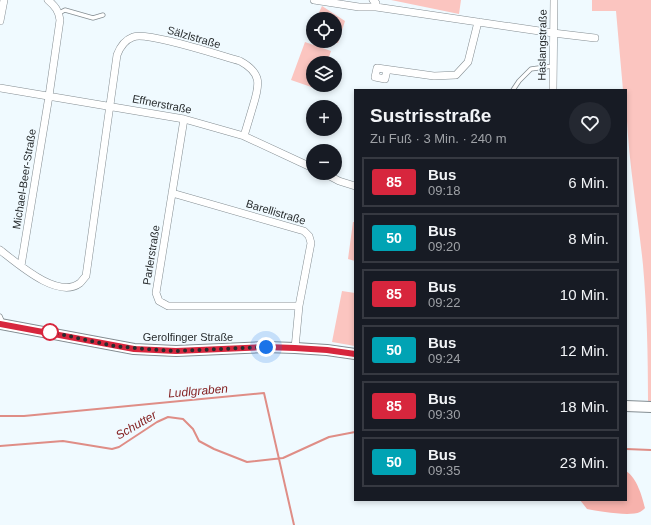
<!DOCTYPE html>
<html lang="de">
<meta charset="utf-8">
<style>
body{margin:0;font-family:Arial,sans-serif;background:#242831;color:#f1f3f6;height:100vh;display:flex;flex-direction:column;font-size:15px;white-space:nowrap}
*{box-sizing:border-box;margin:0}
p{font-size:13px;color:#9ea1a6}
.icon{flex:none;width:22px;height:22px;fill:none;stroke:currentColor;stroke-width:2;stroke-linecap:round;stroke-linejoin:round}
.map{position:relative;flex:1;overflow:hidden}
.details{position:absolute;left:354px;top:89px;width:273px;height:412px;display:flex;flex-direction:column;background:#171b24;border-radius:0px;box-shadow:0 2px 6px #0003}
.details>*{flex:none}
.badge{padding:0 8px;border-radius:3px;font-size:14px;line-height:26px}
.tools{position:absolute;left:306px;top:12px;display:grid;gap:8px}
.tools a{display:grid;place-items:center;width:36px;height:36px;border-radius:50%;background:#171b24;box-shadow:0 2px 6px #0003;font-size:20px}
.you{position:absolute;width:20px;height:20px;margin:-10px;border:3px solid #fff;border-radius:50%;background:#1a73e8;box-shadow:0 0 0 6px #1a73e833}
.map>.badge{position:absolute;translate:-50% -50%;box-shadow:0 0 0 2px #fff}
.round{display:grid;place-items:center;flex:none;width:42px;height:42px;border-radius:21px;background:#242831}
.head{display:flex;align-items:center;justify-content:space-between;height:68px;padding:0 16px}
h1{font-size:19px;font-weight:600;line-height:30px}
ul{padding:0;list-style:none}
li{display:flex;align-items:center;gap:12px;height:50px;margin:0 8px 6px;padding:0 8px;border:2px solid #363941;border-radius:0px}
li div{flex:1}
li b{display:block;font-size:15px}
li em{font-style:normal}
li .badge{min-width:44px;font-weight:700;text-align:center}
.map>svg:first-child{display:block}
.green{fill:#fbc5c0}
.forest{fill:#f7b2ac}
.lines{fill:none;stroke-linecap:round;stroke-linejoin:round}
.stream{stroke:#df8d86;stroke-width:2}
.lane-casing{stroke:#848d92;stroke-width:5}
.street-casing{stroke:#848d92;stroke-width:8}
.secondary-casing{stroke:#848d92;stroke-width:12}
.lane{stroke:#fff;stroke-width:3.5}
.street{stroke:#fff;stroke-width:7}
.secondary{stroke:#fff;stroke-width:10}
.line-casing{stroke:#fff;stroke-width:9}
.line{stroke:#d7263d;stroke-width:6}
.walk{stroke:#282c2e;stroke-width:4;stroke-dasharray:0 7.2}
.stop-dot{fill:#fff;stroke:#d7263d;stroke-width:2}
.labels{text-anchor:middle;stroke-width:3;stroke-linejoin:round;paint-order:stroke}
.street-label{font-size:11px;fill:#282c2e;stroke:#f0faff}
.water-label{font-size:12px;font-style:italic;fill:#852324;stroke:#f0faff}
</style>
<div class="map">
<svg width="651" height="525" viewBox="0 0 651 525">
<rect width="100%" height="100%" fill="#f0faff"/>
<path class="green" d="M391,0H461L459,14Z
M592,0H651V401H648C648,355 647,310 643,265C637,207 626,148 626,90H623L616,11H592Z
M322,6L345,21L338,43L327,41H335V19H316Z
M305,42L331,51L327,63H313V85H319L317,89L291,80Z
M353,222H355V261L348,259Z
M342,291L355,293V346L332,342Z"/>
<path class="forest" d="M626,471C637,478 642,496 645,508C644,509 642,511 640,512C629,517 599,511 587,509L580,500H626Z"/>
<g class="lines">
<path class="stream" d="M0,416H24L264,393L294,525
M0,446L63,441L112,449L119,447L157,422L168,417L183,419L193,429L199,441L214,449L247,462L283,458L329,437L355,432
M626,449L651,450"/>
<defs>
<path id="lane" d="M59,13L65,10L93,18L103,15
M513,90L519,81L531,69L553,66
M0,316L3,323"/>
<path id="street" d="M314,0L359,7H376L553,33L595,38
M373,0L376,3V7
M0,21L4,0
M387,70L385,79L375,77L377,68L434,76L456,75L468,62L478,22
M0,88L184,119L244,136L313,168
M553,90L554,0
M184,119L156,293L159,301L168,306H299
M324,173L339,181L355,186
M172,193L304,231L309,236L311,243L299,306L295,348
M0,250C17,263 58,300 80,283C82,281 84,278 86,276L117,55C120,47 125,40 133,37C147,31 221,56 240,61C262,73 260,84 253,106C250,116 247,126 244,136
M21,266L49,96L60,20C59,11 55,6 48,0"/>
<path id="secondary" d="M0,324L134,349L176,351L266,347L295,348L327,350L355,354
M626,406L651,407"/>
</defs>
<use href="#lane" class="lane-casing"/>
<use href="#street" class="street-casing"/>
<use href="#secondary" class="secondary-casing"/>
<use href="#lane" class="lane"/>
<use href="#street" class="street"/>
<use href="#secondary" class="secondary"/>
</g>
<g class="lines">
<defs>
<path id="line" d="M0,324L134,349L176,351L266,347L295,348L327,350L355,354"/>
</defs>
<use href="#line" class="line-casing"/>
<use href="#line" class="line"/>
<path class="walk" d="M50,332L114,346L144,349L176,351L266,347"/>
</g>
<circle class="stop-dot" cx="50" cy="332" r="8"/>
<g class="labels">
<g class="street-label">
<text transform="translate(194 37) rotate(16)" y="4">Sälzlstraße</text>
<text transform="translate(542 45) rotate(-89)" y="4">Haslangstraße</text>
<text transform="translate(162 104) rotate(11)" y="4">Effnerstraße</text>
<text transform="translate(24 179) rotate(-81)" y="4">Michael-Beer-Straße</text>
<text transform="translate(276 212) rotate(17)" y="4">Barellistraße</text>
<text transform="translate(151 255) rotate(-81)" y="4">Parlerstraße</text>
<text x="188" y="341">Gerolfinger Straße</text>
</g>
<g class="water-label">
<text transform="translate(198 391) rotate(-5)" y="4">Ludlgraben</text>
<text transform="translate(136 425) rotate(-30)" y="4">Schutter</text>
</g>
</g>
</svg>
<div class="tools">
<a><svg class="icon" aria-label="locate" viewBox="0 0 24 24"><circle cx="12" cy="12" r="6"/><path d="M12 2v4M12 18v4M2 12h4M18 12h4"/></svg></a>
<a><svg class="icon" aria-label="layers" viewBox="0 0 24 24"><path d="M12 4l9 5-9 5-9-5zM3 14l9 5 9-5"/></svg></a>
<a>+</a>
<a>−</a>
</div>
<div class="you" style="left:266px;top:347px"></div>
<section class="details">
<div class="head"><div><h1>Sustrisstraße</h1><p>Zu Fuß · 3 Min. · 240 m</p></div><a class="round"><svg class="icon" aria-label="heart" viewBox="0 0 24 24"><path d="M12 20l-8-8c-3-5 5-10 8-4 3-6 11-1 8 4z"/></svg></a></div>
<ul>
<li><span class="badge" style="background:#d7263d;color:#fff">85</span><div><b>Bus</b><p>09:18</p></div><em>6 Min.</em></li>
<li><span class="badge" style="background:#00a3b4;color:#fff">50</span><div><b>Bus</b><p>09:20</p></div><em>8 Min.</em></li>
<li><span class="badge" style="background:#d7263d;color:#fff">85</span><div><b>Bus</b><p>09:22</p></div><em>10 Min.</em></li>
<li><span class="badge" style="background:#00a3b4;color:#fff">50</span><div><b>Bus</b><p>09:24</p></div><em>12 Min.</em></li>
<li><span class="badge" style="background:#d7263d;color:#fff">85</span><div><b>Bus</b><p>09:30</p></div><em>18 Min.</em></li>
<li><span class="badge" style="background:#00a3b4;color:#fff">50</span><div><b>Bus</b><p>09:35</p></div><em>23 Min.</em></li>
</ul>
</section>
</div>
